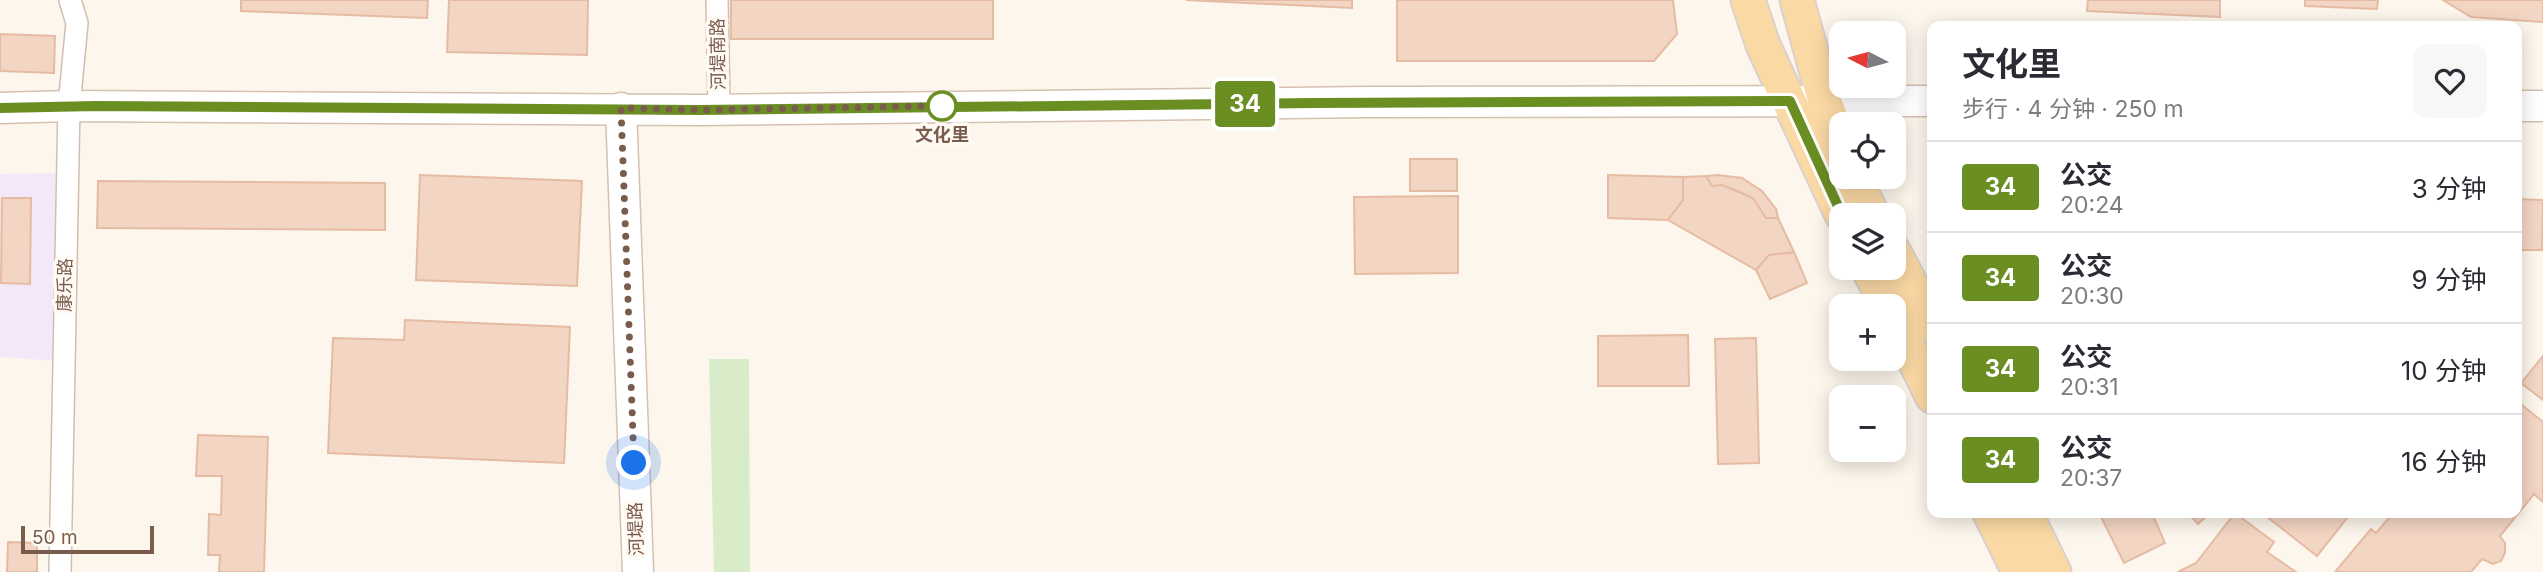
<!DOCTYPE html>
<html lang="zh">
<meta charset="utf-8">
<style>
body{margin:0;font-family:Inter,"Noto Sans SC",sans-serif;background:#f7f7f7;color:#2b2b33;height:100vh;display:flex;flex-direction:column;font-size:26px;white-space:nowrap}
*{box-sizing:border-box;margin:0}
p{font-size:23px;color:#7c7c81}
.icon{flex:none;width:38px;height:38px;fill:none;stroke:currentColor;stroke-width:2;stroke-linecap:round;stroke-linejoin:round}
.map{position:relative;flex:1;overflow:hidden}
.drawer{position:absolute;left:1927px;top:21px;width:595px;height:497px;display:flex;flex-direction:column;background:#fff;border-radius:14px;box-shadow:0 4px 18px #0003}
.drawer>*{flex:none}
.badge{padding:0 14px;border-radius:5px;font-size:24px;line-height:46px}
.needle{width:46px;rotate:276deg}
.buttons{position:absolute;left:1829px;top:21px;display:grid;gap:14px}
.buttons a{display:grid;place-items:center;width:77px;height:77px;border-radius:14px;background:#fff;box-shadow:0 4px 18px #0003;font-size:35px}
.scale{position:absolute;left:21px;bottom:18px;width:133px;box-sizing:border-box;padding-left:7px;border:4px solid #7a5c4d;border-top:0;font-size:19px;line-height:24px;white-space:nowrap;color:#7a5c4d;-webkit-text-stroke:5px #fffaf3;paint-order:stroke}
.you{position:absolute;width:35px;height:35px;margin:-18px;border:5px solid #fff;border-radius:50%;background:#1a73e8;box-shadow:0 0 0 10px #1a73e833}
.map>.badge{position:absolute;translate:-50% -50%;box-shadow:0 0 0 4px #fff}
.round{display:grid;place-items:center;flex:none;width:74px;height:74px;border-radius:14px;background:#f7f7f7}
.head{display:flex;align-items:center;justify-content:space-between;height:119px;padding:0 35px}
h1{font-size:33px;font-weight:700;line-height:52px}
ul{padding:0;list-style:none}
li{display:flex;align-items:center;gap:21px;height:91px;padding:0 35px;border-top:2px solid #e1e1e2}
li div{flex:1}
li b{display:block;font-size:26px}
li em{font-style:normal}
li .badge{min-width:77px;font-weight:700;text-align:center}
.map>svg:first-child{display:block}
.education{fill:#f3e8fa}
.green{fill:#d8ecc9}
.building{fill:#f3d5c3;stroke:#e6bba3;stroke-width:2}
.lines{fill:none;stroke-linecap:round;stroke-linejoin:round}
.street-casing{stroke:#d1beb0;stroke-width:24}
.secondary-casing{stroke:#d6c0b0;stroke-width:33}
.primary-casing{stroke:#dad1cd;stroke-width:37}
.street{stroke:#fff;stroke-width:21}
.secondary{stroke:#fff;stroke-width:30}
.primary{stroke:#fbd9a5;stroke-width:33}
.line-casing{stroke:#fff;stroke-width:16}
.line{stroke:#6b8e23;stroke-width:10}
.walk{stroke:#7a5c4d;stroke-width:7;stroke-dasharray:0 12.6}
.stop-dot{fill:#fff;stroke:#6b8e23;stroke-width:3.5}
.labels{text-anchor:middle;stroke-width:7;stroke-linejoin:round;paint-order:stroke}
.street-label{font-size:18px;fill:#7a5c4d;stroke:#fffaf3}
.stop-label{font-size:18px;font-weight:bold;fill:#7a5c4d;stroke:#fffaf3}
</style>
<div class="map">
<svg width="2543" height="572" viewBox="0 0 2543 572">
<rect width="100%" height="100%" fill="#fdf6ec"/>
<path class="education" d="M55,173L57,361L0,357V174Z"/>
<path class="green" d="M709,359H749L750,572H714Z"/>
<path class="building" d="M241,0H428L427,18L241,11Z
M449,0H588L587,55L447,52Z
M731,0H993V39H731Z
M1186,0H1352V8Z
M1397,0H1673L1677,34L1654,61H1397Z
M2088,0H2220V17L2087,11Z
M2305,0H2378L2377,9L2305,6Z
M2443,0H2543V22L2471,17Z
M0,34L55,36L54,73L0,71Z
M1410,159H1457V191H1410Z
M420,175L582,181L577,286L416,280Z
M1608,175L1683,177V200L1668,220L1608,218Z
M1718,175L1742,178L1762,191L1776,209L1778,218H1766L1753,198L1742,193L1722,185L1712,186L1706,176Z
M1706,176L1712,186L1722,185L1753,198L1766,218H1778L1794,252L1769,255L1756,270L1668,220L1683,200V177Z
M98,181L385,183V230L97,228Z
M1458,196V273L1355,274L1354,197Z
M2,198H31L30,284L1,283Z
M2516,199L2543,200L2542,250H2516Z
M1794,252L1807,283L1770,299L1756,270L1769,255Z
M405,320L570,327L564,463L328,453L333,338L404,340Z
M1688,335L1689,386H1598V336Z
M1756,338L1759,463L1718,464L1715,339Z
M2543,356V400L2521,383Z
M2516,400L2543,422V502L2534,494L2500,536L2505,543V553L2501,561L2493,564L2482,559L2471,572H2335L2371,529L2376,533L2393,513H2516Z
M198,435L268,437L264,572H219L220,555H208L209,514L221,515L222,476H196Z
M2099,513H2152L2165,543L2124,563Z
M2188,513H2210L2198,524Z
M2235,513L2274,542L2267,552L2296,572H2178L2196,563Z
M2262,513H2351L2317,556Z
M8,542L37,543V572H7Z"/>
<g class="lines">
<defs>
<path id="street" d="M717,0L719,109
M60,572L69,106L77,23L70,0"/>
<path id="secondary" d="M2516,106H2543
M0,108L69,106L700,110L1368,102L1932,101
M621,108L638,572"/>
<path id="primary" d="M1748,0L1763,45L1842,215
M1797,0L1825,102L1841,145
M1853,177L1873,215
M1894,252L1932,325
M1868,268L1887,306
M1894,318L1932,396
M1990,513L2019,572
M2025,513L2054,572"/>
</defs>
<use href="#street" class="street-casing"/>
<use href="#secondary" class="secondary-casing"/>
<use href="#primary" class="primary-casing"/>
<use href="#street" class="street"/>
<use href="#secondary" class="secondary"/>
<use href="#primary" class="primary"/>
</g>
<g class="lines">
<defs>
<path id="line" d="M0,108L96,106L700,110L1314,103L1790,101L1842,215"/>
</defs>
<use href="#line" class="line-casing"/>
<use href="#line" class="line"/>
<path class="walk" d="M634,463L621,108L700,110L942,106"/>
</g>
<circle class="stop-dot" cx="942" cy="106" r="14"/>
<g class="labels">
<g class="street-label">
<text transform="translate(718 54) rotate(-91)" y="6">河堤南路</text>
<text transform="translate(65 285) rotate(-89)" y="6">康乐路</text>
<text transform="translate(636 529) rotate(-92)" y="6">河堤路</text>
</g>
<g class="stop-label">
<text x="942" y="141">文化里</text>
</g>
</g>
</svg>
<div class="buttons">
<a><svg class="needle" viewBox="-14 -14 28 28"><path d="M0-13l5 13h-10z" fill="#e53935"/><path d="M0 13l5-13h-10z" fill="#7c7c81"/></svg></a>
<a><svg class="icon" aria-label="locate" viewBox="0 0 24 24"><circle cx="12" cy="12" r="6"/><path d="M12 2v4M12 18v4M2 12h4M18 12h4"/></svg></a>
<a><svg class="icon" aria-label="layers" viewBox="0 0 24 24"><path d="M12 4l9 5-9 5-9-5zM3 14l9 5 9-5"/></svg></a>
<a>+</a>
<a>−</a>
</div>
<div class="scale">50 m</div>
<div class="you" style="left:634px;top:463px"></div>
<b class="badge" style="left:1245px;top:104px;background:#6b8e23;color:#fff">34</b>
<section class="drawer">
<div class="head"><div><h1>文化里</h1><p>步行 · 4 分钟 · 250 m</p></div><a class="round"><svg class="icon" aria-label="heart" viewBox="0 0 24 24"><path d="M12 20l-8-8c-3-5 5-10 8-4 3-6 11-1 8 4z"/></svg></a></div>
<ul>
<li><span class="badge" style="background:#6b8e23;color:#fff">34</span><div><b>公交</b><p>20:24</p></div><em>3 分钟</em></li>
<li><span class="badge" style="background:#6b8e23;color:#fff">34</span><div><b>公交</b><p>20:30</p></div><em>9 分钟</em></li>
<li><span class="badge" style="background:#6b8e23;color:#fff">34</span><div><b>公交</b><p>20:31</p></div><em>10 分钟</em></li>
<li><span class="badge" style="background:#6b8e23;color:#fff">34</span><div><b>公交</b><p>20:37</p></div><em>16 分钟</em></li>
</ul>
</section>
</div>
